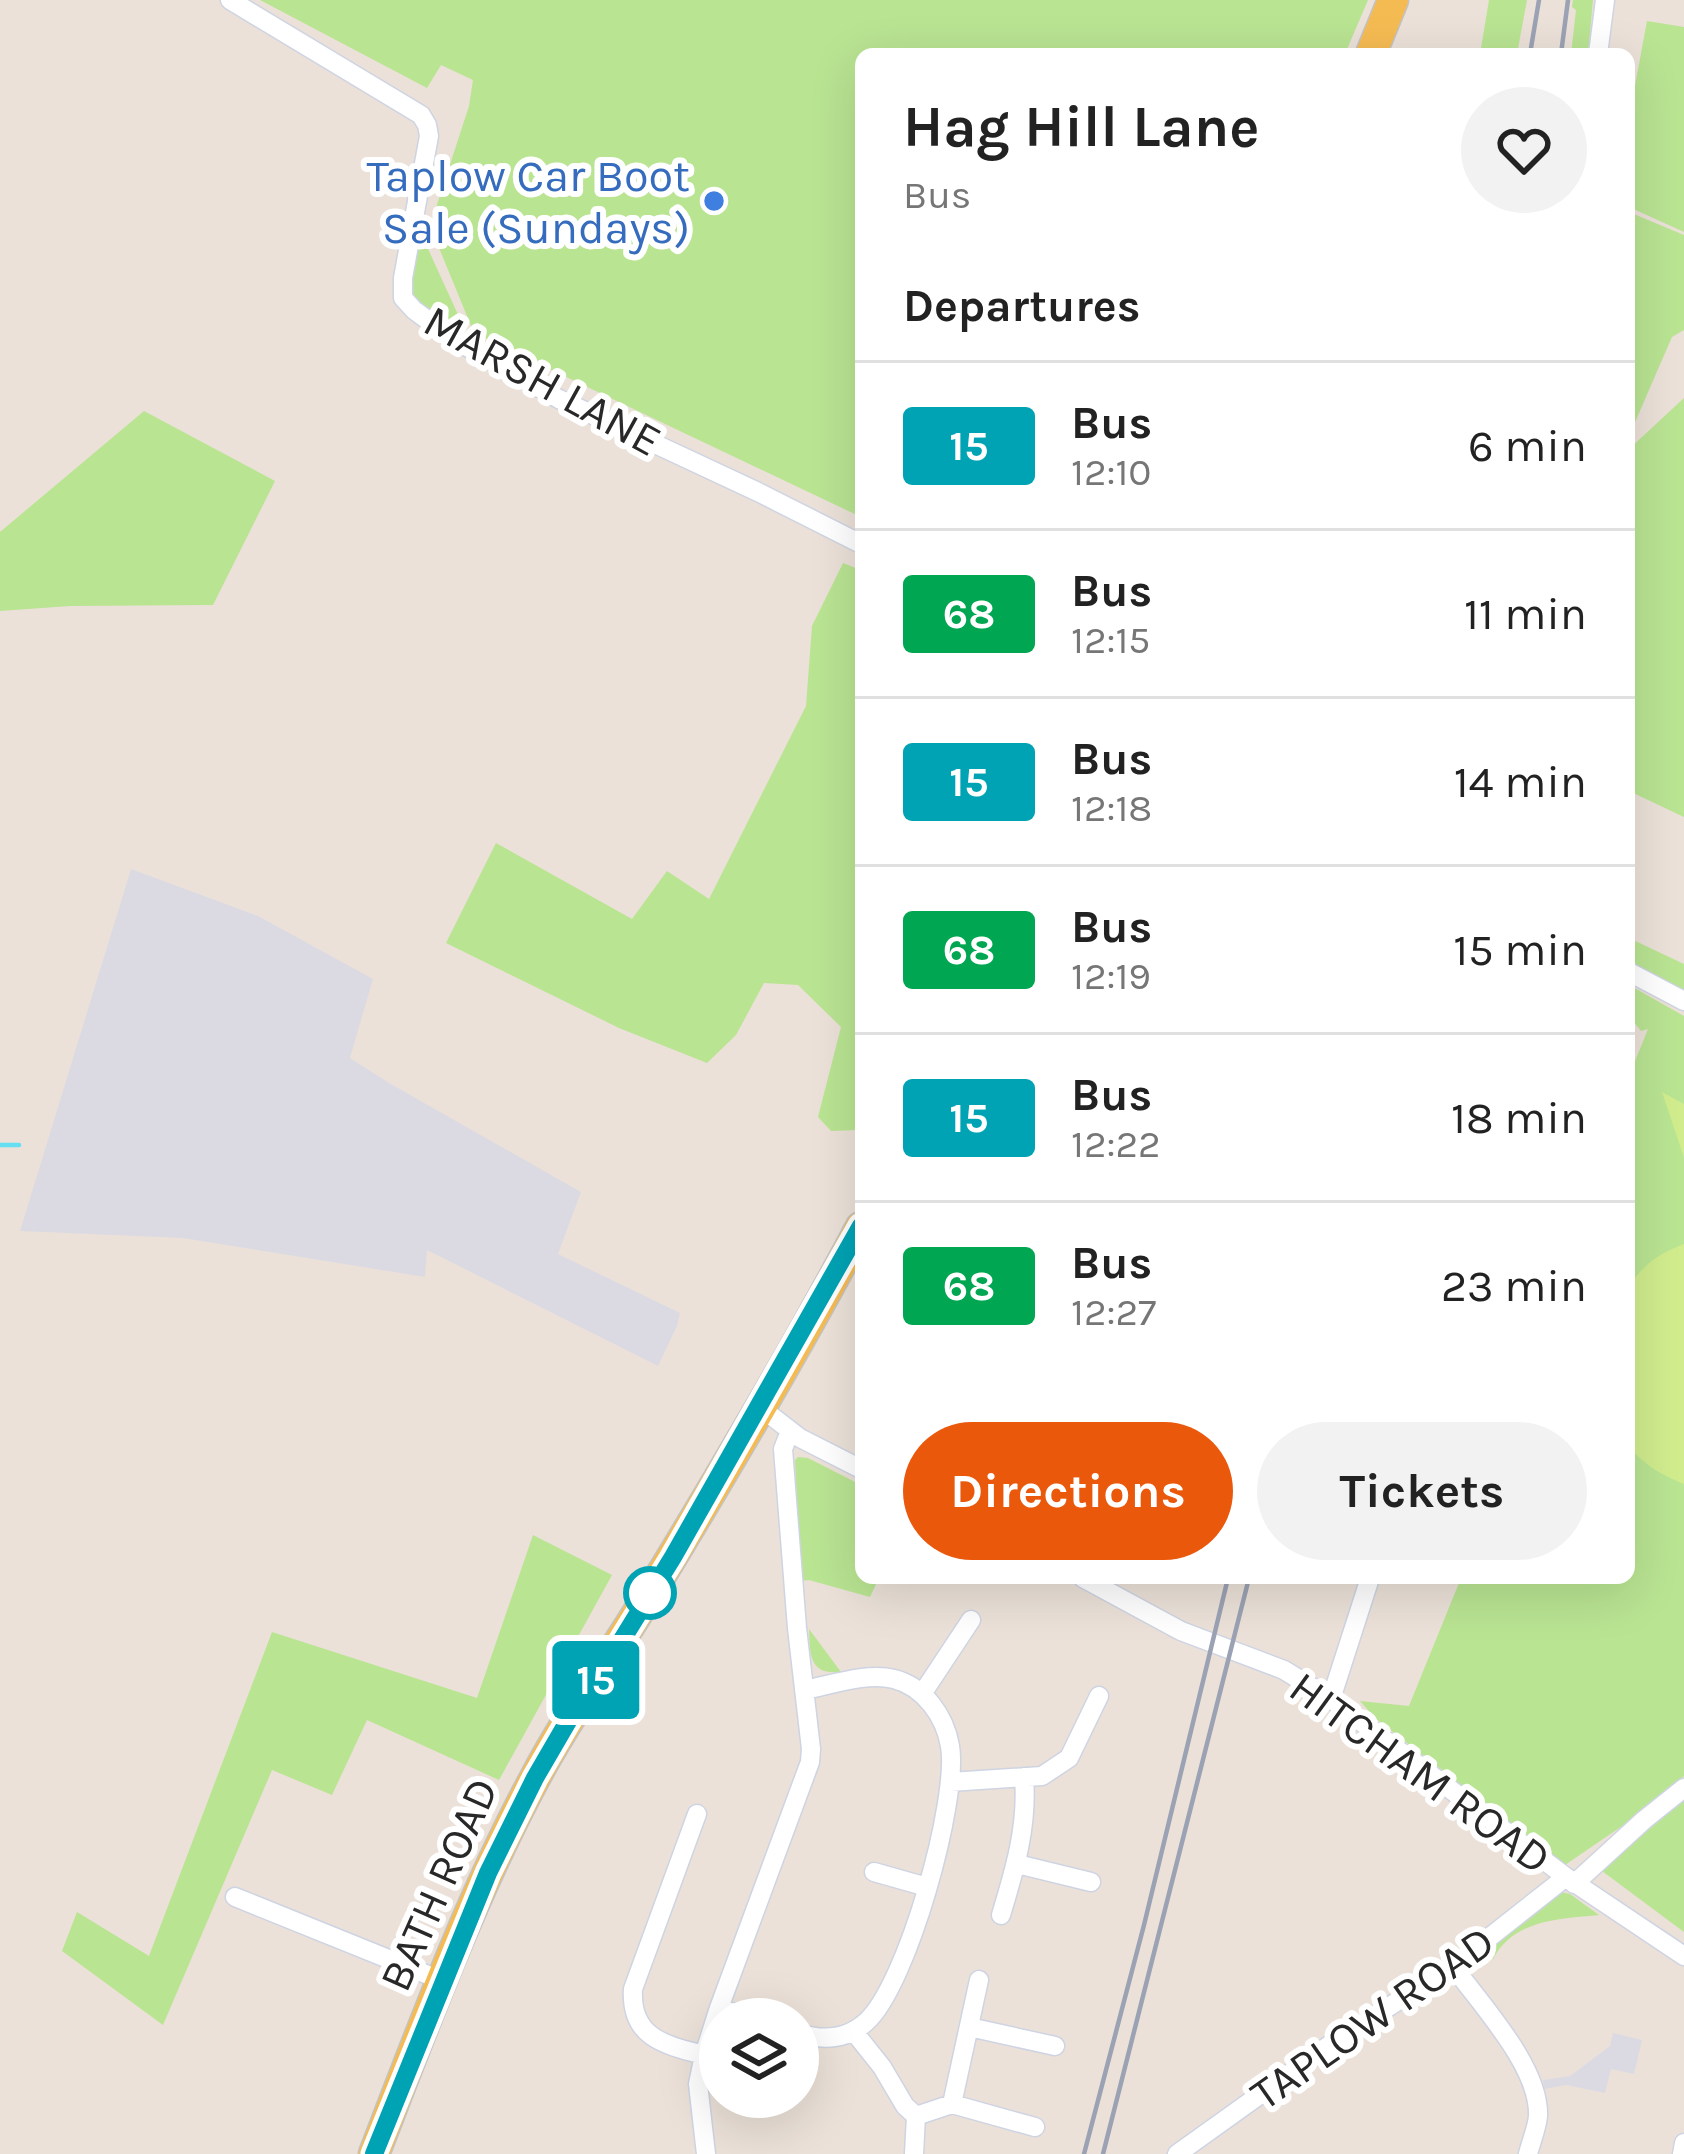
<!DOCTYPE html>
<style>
body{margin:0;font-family:Karla,sans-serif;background:#f2f2f2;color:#222;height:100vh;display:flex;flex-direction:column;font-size:45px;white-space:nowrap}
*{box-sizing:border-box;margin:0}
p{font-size:39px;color:#767676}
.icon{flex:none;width:66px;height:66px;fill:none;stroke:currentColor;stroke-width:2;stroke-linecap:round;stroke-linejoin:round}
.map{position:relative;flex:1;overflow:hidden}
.sheet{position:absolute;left:855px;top:48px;width:780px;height:1536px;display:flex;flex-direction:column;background:#fff;border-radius:18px;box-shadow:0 12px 48px #0002}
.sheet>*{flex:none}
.badge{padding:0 24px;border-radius:9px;font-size:42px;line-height:78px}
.controls{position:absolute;left:699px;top:1998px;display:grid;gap:24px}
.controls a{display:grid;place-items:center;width:120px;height:120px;border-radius:50%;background:#fff;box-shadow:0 12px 48px #0002;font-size:60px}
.map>.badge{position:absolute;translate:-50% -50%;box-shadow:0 0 0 6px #fff}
h2{padding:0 48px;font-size:45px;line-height:108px}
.round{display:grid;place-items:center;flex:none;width:126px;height:126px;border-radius:63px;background:#f2f2f2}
.overview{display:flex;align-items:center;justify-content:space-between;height:204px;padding:0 48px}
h1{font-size:57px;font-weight:700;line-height:90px}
.primary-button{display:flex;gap:24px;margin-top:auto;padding:24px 48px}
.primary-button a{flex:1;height:138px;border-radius:72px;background:#ea580c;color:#fff;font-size:48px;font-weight:700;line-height:138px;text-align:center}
.primary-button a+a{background:#f2f2f2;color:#222}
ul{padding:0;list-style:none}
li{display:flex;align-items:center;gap:36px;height:168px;padding:0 48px;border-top:3px solid #e0e0e0}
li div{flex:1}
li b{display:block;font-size:45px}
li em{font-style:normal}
li .badge{min-width:132px;font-weight:700;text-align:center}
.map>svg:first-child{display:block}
.industrial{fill:#dbdae3}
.green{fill:#b9e492}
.pitch{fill:#d0ec8d}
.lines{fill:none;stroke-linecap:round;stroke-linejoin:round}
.stream{stroke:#66dff2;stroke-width:4.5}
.street-casing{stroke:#ced4e2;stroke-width:21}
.primary-casing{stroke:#c3c3c3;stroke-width:33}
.street{stroke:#fff;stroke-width:18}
.primary{stroke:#f5bb53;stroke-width:30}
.rail{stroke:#9ba2b3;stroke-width:4.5}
.line-casing{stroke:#fff;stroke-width:27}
.line{stroke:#00a3b4;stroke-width:18}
.shop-dot{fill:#3f7fe0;stroke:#fff;stroke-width:4.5}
.stop-dot{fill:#fff;stroke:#00a3b4;stroke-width:6}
.labels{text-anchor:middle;stroke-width:12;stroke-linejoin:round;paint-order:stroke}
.shop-label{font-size:45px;fill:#366cbe;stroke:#fff;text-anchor:end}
.street-label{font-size:45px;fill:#282828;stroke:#fff}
</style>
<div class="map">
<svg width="1684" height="2154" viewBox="0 0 1684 2154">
<rect width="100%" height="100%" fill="#ebe1d8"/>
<path class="industrial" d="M131,869L258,916L373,979L350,1058L389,1083L581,1192L558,1254L680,1313L677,1326L658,1366L427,1250L425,1277L183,1238L20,1231Z
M1613,2033L1642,2040L1634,2074L1611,2069L1605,2093L1566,2085L1544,2089L1543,2080L1570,2076L1610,2046Z"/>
<path class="green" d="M260,0H1368L1345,54H861V517L474,333L430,226L469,106L473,80L441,65L427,88Z
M1489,0H1527L1517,54H1480Z
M1573,0H1593L1588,54H1571L1576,10L1572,7Z
M1647,21L1684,27V232L1629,207V118Z
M1629,212L1684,235V330L1672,337L1629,436Z
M419,229L470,341C447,326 411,311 410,279C410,263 416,245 419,229Z
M1684,398V817L1629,791V449Z
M144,411L275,481L213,605L70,606L0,611V532Z
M843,563L861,570V1122L857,1130L831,1131L818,1117L841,1027L798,985L764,983L736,1035L707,1063L619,1028L446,943L496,843L632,919L667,871L709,899L806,706L812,626Z
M1629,938L1684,964V990L1629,961Z
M1629,985L1684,1016V1776L1625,1824L1565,1865L1375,1718L1360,1701L1409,1706L1461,1578H1629V1076L1648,1029L1641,1031L1629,1016Z
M798,1457L808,1458L861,1485V1578H879L870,1597L809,1580L801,1581L795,1460Z
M533,1535L612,1575L499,1780L367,1720L332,1795L272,1770L163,2025L62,1951L77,1912L149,1956L272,1632L477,1698Z
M809,1629L841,1672C809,1675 810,1655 809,1629Z
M1684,1797V1932L1602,1871L1655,1819Z
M1560,1892L1570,1894L1599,1915C1560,1919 1514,1919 1493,1959L1486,1950Z"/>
<path class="pitch" d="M1662,1092L1684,1104V1158Z
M1684,1244V1484C1664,1476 1641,1464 1629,1445V1286C1644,1264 1659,1253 1684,1244Z"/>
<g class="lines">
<path class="stream" d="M0,1145H19"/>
<defs>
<path id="street" d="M230,0L421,115L427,125L429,136L403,278V298L414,310L453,339L559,399L758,492L861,544
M1598,54L1605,0
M1629,972L1684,1001
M760,1407L800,1438L861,1469
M1083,1578L1181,1631L1284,1670L1331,1699L1566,1877L1684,1956
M922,1694L971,1620
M1331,1699L1370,1578
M950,1782L1042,1776L1069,1758L1099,1696
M697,1814L633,1989C630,2038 665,2045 704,2055
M1017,1864L1091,1882
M874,1872L927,1887
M1574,1884L1644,1820L1684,1788
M235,1897L443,1981
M1001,1915C1015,1869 1028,1825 1024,1777
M1453,1966C1481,2005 1540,2067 1538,2116C1537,2128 1531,2142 1528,2154
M719,2008L754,2019
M969,2027L1055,2046
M854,2032L882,2067L905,2106L916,2116L914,2154
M798,2033C823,2041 846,2040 866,2022C907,1986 959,1800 950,1746C945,1717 925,1687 894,1679C867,1672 831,1685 804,1690
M952,2104L979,1980
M916,2116L952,2104L1035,2127
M706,2154L698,2084L704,2055L719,2008L810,1762L811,1749L797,1628L783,1449L790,1431
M1177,2154L1335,2041L1453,1966L1566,1877
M1682,2154L1684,2143"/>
<path id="primary" d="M1371,54L1393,0
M374,2154C423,2027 471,1896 536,1776C567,1717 607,1663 642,1606C718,1482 793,1356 861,1227"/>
</defs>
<use href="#street" class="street-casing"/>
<use href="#primary" class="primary-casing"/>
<use href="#street" class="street"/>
<use href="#primary" class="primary"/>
<path class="rail" d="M1530,54L1539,0
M1561,54L1568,0
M1084,2154L1144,1925L1228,1578
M1103,2154L1249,1578"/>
</g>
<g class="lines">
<defs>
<path id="line" d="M374,2154L488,1873L535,1778L578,1704L604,1669L673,1557L861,1226"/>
</defs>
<use href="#line" class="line-casing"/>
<use href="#line" class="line"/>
</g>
<circle class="shop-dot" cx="714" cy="201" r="12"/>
<circle class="stop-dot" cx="650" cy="1593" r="24"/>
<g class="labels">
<g class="shop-label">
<text x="690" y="191">Taplow Car Boot<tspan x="690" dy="52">Sale (Sundays)</tspan></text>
</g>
<g class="street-label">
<text transform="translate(543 380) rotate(29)" y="16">MARSH LANE</text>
<text transform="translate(1421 1772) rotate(36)" y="16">HITCHAM ROAD</text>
<text transform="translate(438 1884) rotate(-66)" y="16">BATH ROAD</text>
<text transform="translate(1372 2017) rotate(-35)" y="16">TAPLOW ROAD</text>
</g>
</g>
</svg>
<div class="controls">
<a><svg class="icon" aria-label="layers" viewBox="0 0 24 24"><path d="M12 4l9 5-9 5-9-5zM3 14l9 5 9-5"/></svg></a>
</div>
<b class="badge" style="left:596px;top:1680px;background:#00a3b4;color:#fff">15</b>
<section class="sheet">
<div class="overview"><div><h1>Hag Hill Lane</h1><p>Bus</p></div><a class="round"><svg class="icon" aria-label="heart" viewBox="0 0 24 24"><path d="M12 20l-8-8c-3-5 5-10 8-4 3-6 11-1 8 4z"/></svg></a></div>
<h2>Departures</h2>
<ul>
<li><span class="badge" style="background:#00a3b4;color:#fff">15</span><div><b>Bus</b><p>12:10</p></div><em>6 min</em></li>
<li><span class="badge" style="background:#00a651;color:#fff">68</span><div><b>Bus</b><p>12:15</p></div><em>11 min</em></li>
<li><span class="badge" style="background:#00a3b4;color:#fff">15</span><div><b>Bus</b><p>12:18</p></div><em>14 min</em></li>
<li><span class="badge" style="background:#00a651;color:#fff">68</span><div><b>Bus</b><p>12:19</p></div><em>15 min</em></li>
<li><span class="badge" style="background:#00a3b4;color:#fff">15</span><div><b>Bus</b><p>12:22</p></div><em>18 min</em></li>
<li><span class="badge" style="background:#00a651;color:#fff">68</span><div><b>Bus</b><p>12:27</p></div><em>23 min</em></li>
</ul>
<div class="primary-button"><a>Directions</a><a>Tickets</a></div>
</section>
</div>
